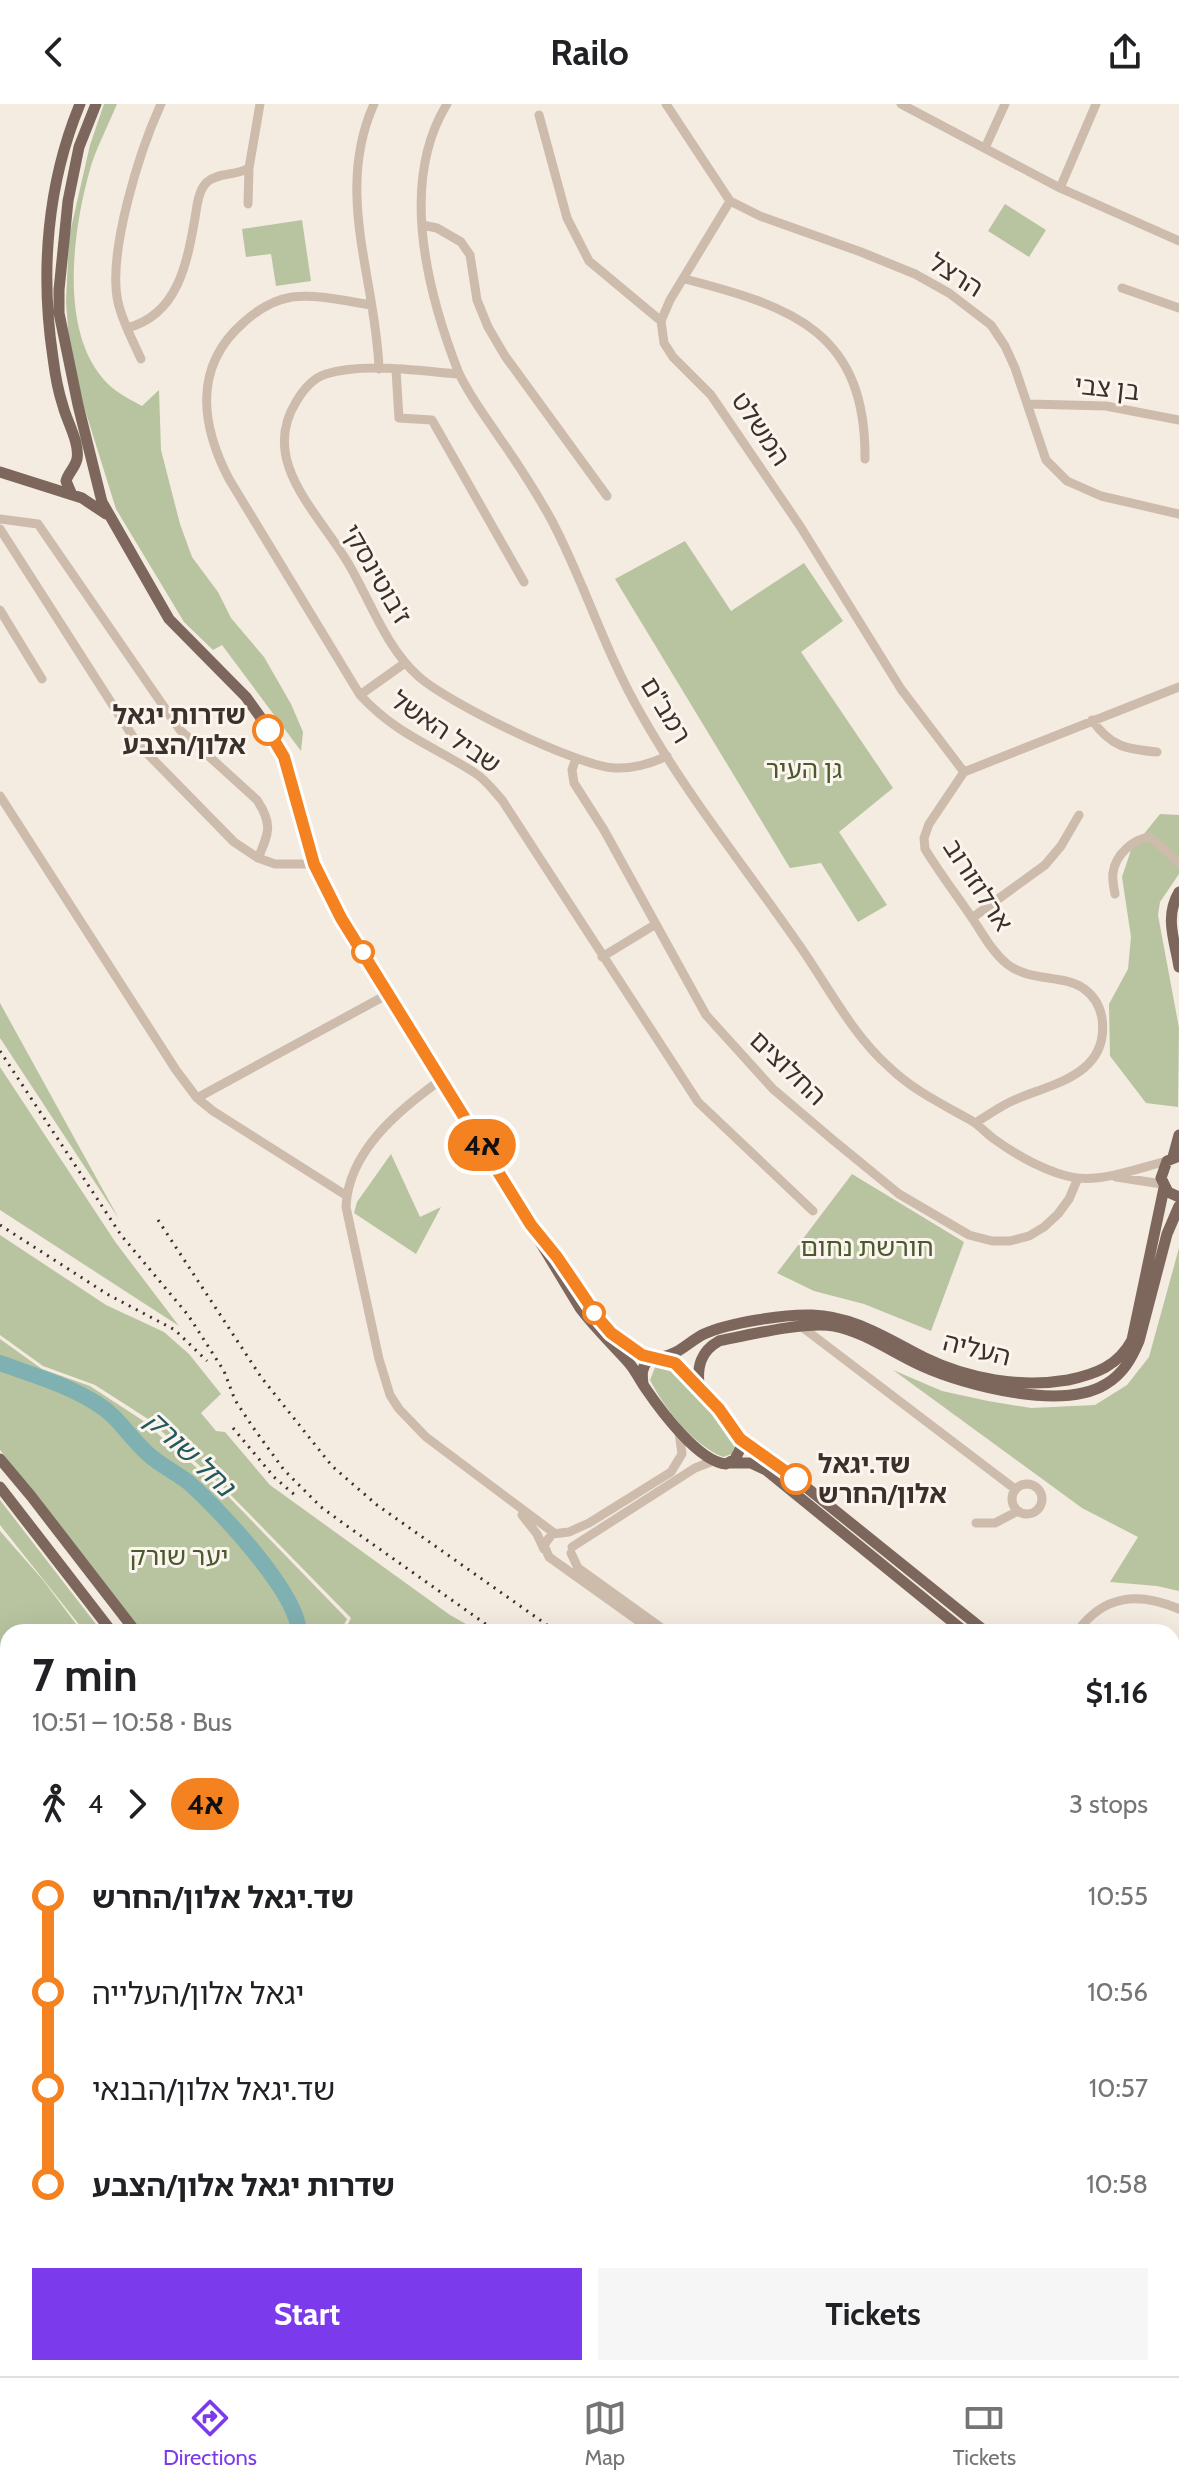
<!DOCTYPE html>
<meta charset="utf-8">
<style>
body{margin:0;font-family:Cabin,"Noto Sans Hebrew",sans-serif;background:#f6f6f6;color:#202124;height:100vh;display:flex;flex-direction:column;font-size:30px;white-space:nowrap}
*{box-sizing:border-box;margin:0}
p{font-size:26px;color:#757577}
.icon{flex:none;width:44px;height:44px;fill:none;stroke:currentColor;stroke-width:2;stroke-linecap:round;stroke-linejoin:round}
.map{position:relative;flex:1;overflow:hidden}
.details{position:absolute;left:0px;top:1520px;width:1180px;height:752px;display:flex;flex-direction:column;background:#fff;border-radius:24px 24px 0 0;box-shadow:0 8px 32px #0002}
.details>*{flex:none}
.badge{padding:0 16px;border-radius:26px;font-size:28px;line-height:52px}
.map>.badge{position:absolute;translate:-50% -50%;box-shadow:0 0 0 4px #fff}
.legs{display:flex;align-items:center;gap:12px;height:88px;padding:0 32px;font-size:26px}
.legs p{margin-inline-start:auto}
.summary{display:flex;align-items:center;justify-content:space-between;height:136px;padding:0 32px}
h1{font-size:44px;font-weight:700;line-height:60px}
.button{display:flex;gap:16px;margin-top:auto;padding:16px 32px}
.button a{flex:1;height:92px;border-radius:0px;background:#7c3aed;color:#fff;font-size:32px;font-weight:700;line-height:92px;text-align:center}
.button a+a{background:#f6f6f6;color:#202124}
ul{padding:0 32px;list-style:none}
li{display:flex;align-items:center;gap:28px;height:96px;font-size:30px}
li i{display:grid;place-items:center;width:12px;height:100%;margin:0 10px;background:currentColor}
li i::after{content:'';width:20px;height:20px;margin:-10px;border:6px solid;border-radius:50%;background:#fff}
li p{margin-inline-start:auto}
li:first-child i{background:linear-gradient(#0000 50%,currentColor 0)}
li:last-child i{background:linear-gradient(currentColor 50%,#0000 0)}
header{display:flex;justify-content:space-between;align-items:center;height:104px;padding:0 32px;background:#fff;font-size:36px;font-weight:700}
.menu{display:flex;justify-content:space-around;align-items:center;height:112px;border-top:2px solid #e0e0e0;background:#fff;font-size:22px;color:#757577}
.menu a{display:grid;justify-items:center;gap:4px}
.menu .on{color:#7c3aed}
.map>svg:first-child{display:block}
.green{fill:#b8c4a0}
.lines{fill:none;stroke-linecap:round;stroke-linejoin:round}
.stream{stroke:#7fb0b2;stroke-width:3}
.river{stroke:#7fb0b2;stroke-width:16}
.minor{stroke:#cdbbac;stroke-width:9}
.major{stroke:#7d675c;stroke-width:11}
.highway{stroke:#5c4a42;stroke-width:14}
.rail{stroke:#3b302b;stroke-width:3;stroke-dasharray:2 6;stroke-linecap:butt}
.line-1-casing{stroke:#fff;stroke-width:18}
.line-1{stroke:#f58220;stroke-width:12}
.stop-1-dot{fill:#fff;stroke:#f58220;stroke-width:4}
.labels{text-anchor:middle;stroke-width:6;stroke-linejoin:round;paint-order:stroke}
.street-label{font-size:26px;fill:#3b302b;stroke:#fbf5ee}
.stop-label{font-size:26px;font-weight:bold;fill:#3b302b;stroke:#fbf5ee;text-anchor:end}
.park-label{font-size:26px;fill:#4a5a2e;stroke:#fbf5ee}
.water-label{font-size:28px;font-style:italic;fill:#1f5a5e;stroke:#fbf5ee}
</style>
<header><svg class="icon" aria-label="back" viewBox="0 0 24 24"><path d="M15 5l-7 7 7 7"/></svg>Railo<svg class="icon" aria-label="share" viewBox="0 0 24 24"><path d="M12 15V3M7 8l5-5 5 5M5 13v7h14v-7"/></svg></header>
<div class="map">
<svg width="1179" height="2272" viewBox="0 0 1179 2272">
<rect width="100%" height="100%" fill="#f4ebe1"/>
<path class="green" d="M104,0H117C108,22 95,46 89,69C72,131 57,240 115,286C123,292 133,297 142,302L159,286L161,346L180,420L192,453L218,488L231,514L264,553L291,600L303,628L301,647L222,541L213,546L184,518L116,405L81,293L69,236L66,198L69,133L90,41Z
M1005,100L1046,126L1029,153L988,127Z
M302,116L311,177L276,182L271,150L246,153L242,125Z
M685,437L731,507L804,459L843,517L801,548L893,684L839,728L887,801L858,818L821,759L790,764L615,475Z
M1160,710L1179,711V770L1160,798L1158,811L1179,924L1178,1003L1146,999L1110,952L1109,900L1128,865L1131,833L1122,773L1131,746Z
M0,899L119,1115L0,934Z
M0,963L116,1139L179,1222L0,1106Z
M391,1050L420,1113L441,1103L416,1150L354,1109L357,1098Z
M852,1070L964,1138L931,1227L864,1200L814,1187L777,1169Z
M0,1131L106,1201L164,1228L189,1250L221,1290L201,1309L216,1327L225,1328L270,1381L450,1511L480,1528H344L351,1514L222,1382L148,1315L95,1281L43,1262L0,1231Z
M1179,1144V1487L1157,1482L1110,1478L1138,1433L1082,1404L893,1266L942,1287L988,1297L1031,1304L1095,1301L1127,1281L1149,1253Z
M0,1235L42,1265L90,1282L142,1316L221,1385L347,1515L340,1528H142L0,1346Z
M662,1259C689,1270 724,1314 735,1341L732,1350L723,1353C693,1341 664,1304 650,1276L656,1261Z
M0,1396L102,1528H85L0,1421Z
M0,1427L43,1476L82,1528H8V1672H0Z
M1172,1624L1179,1625V1737L1172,1739Z
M0,1716H8V1818L0,1821Z
M596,2264H1034L1035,2272H605Z
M1038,2264H1152L1149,2272H1039Z"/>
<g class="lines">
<path class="stream" d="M0,1855L8,1852
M486,2272L491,2264"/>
<path class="river" d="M0,1259C32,1271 66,1280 96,1299C118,1312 129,1333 148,1350C160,1361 175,1368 188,1378C219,1405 297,1488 299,1528
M1172,2252L1179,2255"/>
<path class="minor" d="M374,0C334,89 376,175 379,265
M447,0C399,78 427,187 458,267C468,290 485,312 499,333C518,360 536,388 552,417C585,480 605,548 641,610C686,690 745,763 797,838C827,880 850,928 889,963C914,987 942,1000 972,1017C980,1022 986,1029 994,1035C1016,1051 1049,1070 1077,1074C1106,1077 1139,1064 1167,1057
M666,0L730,97L760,112L861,148L915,170L949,189L991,221L1005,242L1015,264L1046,356L1067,377L1101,392L1179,410
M901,0L1060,84L1179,137
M539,11L567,114L589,157L661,217
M985,44L1005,0
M1060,84L1096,0
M730,97L670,196L661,217L664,239L673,253L711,291L800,422L901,585L964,668
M248,100L249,64L260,0
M422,121L437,124L461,138L470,151L477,196L488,223L505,252L607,392
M685,175C793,203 866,228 865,355
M1122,184L1179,204
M371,201C345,197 318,190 292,193C274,196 256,207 243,219C193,263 201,321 229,375L360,591C397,631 432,641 475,669C485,675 494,687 502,696L698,998L813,1107
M127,224C178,211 187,159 195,114C197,102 198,87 207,78C218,68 236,72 249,64
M141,255C133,237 122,217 118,198C107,149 140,46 161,0
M396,266L399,314L432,316L524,478
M459,270C420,267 364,258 326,270C313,274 303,286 296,298C259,358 319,409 348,459C370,496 385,542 418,572C448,599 575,661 614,664C634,665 650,660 667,652
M1029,300L1106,302L1179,316
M0,415L38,420L180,626L257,696C273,720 269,729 258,754L275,760H314
M0,425L137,639L234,738L258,754
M0,506L42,575
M360,591L405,559
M1092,616C1111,643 1126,645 1157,648
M576,654L572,666L574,679L604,726L706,911L773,985L833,1036L899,1090L969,1131L992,1137H1010L1029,1132L1044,1123L1058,1110L1069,1095L1078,1074
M0,692L176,966L197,994L213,1007L347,1092
M1115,790C1114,784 1112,776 1113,769C1115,751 1133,735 1150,733L1179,759
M972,814L1045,761L1061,742L1079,711
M602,853L656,820
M442,975C400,1005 348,1047 346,1103L379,1255L390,1291L399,1305L426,1333L554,1429
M197,994L390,889
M975,1019C987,1012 999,1003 1012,997C1050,980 1110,972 1102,914C1100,902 1093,891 1083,884C1061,870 1030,878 1007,860C991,847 982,828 970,811C955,789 939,768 925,745L924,734L929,720L964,668L1179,583
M1116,1073L1162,1080
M802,1223L1015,1385
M1012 1395a15 15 0 1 1 30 0a15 15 0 1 1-30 0Z
M522,1411L537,1430L544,1445
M976,1419H995L1018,1407
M572,1443L695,1364L713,1357
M571,1449L578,1464L667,1528
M654,1528L549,1453L544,1441L552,1430L569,1428L589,1419L671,1368L682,1350L679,1328
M1077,1528C1104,1490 1139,1488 1179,1505
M0,2201L8,2205
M0,2218L8,2222
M94,2264L110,2272
M128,2264L144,2272
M52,2272L55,2264
M377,2272L380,2264
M393,2272L395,2264"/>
<path class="major" d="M96,0L79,43L68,97L59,186V209L78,301L102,398L169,515L246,593L261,614L284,653L308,743L341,814L390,889L580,1204C595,1224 612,1240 629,1259C636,1267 640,1277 646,1285C661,1307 699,1358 726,1360L735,1355C738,1349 742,1344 741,1337C738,1320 688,1265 672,1257C665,1253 655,1252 648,1257C641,1263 642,1272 643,1280
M0,368L82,394L106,410
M72,391L66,377C68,369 75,364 77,355C80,339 67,318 63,302C58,287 55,270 53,254C40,168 47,80 80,0
M1179,788C1164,813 1175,837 1179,863
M1179,1052L1167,1057L1161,1074L1168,1088L1179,1093
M1173,1053L1179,1031
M545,1137C577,1179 600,1236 653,1255
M661,1253C680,1250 688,1238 704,1230C728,1219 785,1210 812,1211C854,1212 889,1236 925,1254C968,1275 1021,1284 1068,1276C1096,1270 1118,1262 1132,1236L1164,1084
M699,1281C697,1262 701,1247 719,1237C748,1231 806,1217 834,1222C865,1228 893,1249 922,1262C966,1282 1063,1307 1106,1280C1123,1270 1132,1254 1139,1237L1167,1130L1179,1102
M740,1335L796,1375L986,1528
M0,1355L31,1392L136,1528
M731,1359H751L766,1366L965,1528
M0,1383L112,1528
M1172,1603L1179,1604
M1172,1617L1179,1618
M0,1690L8,1689"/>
<path class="highway" d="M1172,1754L1179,1753
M1172,1775L1179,1774
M0,1896L8,1898
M0,1920L8,1922"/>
<path class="rail" d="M0,947L121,1131L188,1211L224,1267L235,1296L252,1322L284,1366L321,1403L347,1422L497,1528
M158,1116L261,1273L332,1362L377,1401L557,1528
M0,1121L107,1190L175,1226L207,1257
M233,1324L274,1373L296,1392
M1172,1865L1179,1868"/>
</g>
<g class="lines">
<defs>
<path id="line-1" d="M268,626L284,653L314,760L341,814L531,1121L557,1153L599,1215L611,1229L642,1251L675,1259L719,1305L740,1335L796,1375"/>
</defs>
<use href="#line-1" class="line-1-casing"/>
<use href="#line-1" class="line-1"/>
</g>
<g class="stop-1-dot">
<circle cx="268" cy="626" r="14"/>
<circle cx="363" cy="848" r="10"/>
<circle cx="594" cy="1209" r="10"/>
<circle cx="796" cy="1375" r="14"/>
</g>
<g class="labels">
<g class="street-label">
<text transform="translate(956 171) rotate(32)" y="9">הרצל</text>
<text transform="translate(1107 284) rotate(6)" y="9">בן צבי</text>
<text transform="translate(761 325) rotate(56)" y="9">המשלט</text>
<text transform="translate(377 470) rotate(60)" y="9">ז'בוטינסקי</text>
<text transform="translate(666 606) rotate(59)" y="9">רמב"ם</text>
<text transform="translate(446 628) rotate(34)" y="9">שביל האשל</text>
<text transform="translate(978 781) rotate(57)" y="9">ארלוזורוב</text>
<text transform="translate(788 964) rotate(44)" y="9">החלוצים</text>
<text transform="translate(977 1245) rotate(14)" y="9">העליה</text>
</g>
<g class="stop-label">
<text x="246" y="620">שדרות יגאל<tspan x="246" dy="30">אלון/הצבע</tspan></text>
<text x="818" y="1369" text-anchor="start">שד.יגאל<tspan x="818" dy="30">אלון/החרש</tspan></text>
</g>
<g class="park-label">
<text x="804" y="674">גן העיר</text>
<text x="867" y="1152">חורשת נחום</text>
<text x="179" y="1461">יער שורק</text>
</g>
<g class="water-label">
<text transform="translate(190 1349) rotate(43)" y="10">נחל שורק</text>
</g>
</g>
</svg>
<b class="badge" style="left:482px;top:1041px;background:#f58220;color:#111">4א</b>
<section class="details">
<div class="summary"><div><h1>7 min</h1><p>10:51 – 10:58 · Bus</p></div><b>$1.16</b></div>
<div class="legs"><svg class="icon" aria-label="walk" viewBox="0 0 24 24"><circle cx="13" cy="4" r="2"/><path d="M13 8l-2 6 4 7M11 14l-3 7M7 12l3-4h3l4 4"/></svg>4<svg class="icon" aria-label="forward" viewBox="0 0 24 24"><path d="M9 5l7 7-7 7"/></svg><b class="badge" style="background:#f58220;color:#111">4א</b><p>3 stops</p></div>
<ul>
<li><i style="color:#f58220"></i><b>שד.יגאל אלון/החרש</b><p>10:55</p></li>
<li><i style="color:#f58220"></i><span>יגאל אלון/העלייה</span><p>10:56</p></li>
<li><i style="color:#f58220"></i><span>שד.יגאל אלון/הבנאי</span><p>10:57</p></li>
<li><i style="color:#f58220"></i><b>שדרות יגאל אלון/הצבע</b><p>10:58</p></li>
</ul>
<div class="button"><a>Start</a><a>Tickets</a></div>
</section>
</div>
<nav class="menu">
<a class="on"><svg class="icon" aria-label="directions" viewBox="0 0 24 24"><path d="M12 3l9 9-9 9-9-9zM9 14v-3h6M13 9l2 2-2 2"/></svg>Directions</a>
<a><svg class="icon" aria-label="map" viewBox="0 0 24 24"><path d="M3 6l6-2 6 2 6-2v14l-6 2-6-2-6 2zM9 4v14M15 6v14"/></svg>Map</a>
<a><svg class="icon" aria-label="tickets" viewBox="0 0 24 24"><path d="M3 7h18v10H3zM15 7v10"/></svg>Tickets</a>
</nav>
